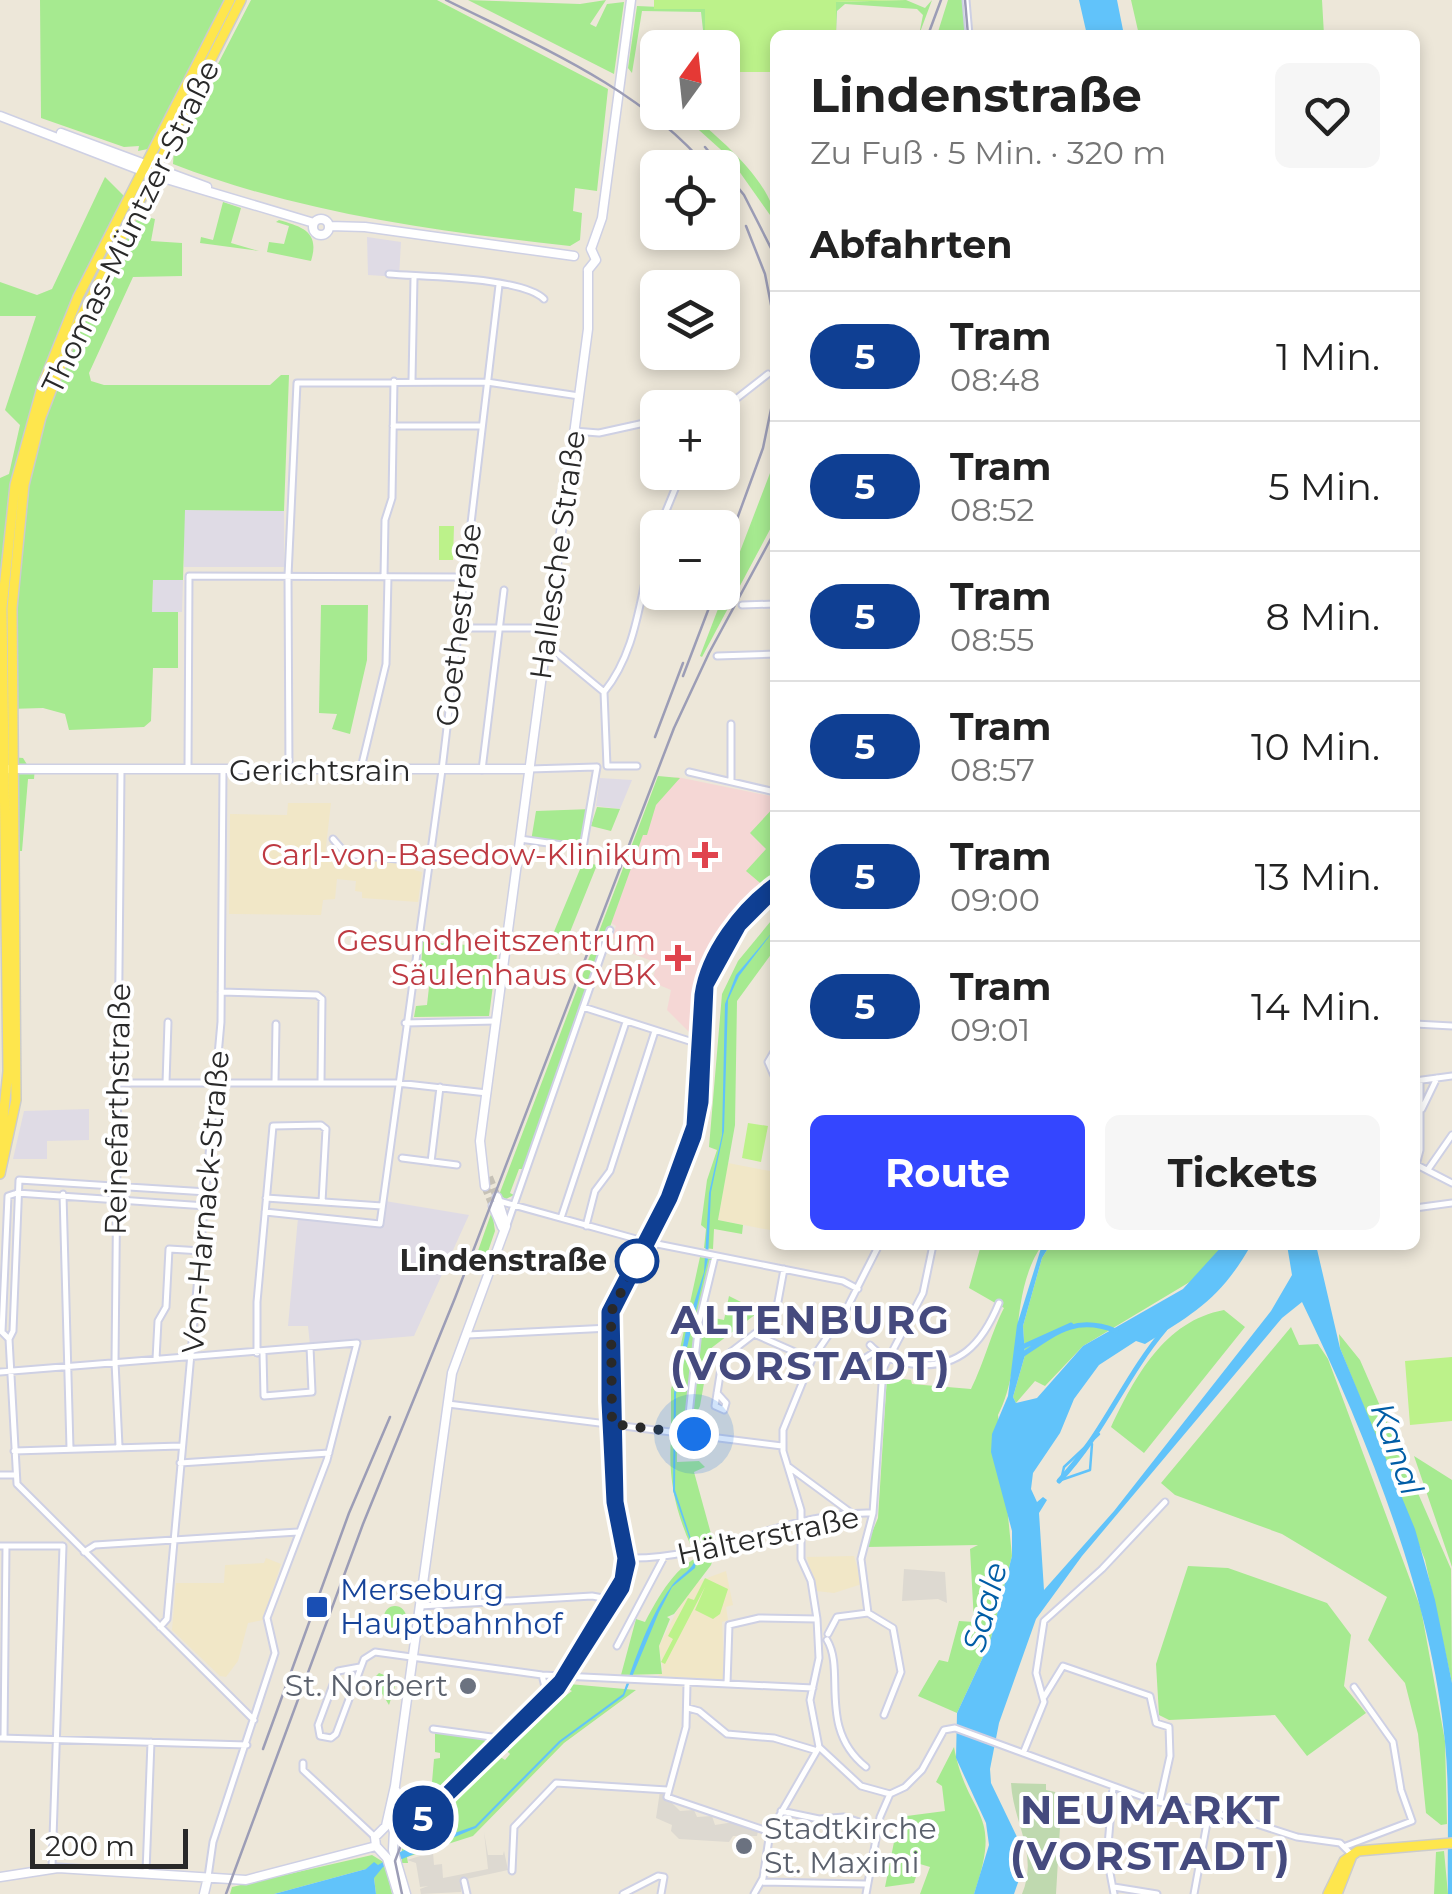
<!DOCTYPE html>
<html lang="de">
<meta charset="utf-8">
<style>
body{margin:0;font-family:Montserrat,sans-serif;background:#f6f6f6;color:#222;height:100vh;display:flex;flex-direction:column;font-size:38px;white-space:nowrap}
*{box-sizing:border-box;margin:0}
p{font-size:32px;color:#767676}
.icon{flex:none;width:55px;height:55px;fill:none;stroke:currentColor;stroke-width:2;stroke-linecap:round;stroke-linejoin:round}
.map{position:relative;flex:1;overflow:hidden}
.panel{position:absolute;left:770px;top:30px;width:650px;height:1220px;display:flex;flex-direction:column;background:#fff;border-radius:15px;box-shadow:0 5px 15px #0003}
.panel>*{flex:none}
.badge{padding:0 20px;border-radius:32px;font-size:35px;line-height:65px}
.needle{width:65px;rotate:15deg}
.tools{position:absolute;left:640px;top:30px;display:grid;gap:20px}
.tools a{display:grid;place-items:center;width:100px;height:100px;border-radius:15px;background:#fff;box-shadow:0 5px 15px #0003;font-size:50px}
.scale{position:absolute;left:30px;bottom:25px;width:158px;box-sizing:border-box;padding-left:10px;border:5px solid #292929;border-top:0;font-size:28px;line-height:35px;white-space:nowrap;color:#292929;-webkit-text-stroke:8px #fff;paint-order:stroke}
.you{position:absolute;width:50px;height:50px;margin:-25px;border:8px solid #fff;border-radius:50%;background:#1a73e8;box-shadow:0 0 0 15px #1a73e833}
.map>.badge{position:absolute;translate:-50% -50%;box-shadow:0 0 0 5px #fff}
h2{padding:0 40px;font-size:38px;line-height:90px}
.round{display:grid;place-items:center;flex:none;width:105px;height:105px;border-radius:15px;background:#f6f6f6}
.headline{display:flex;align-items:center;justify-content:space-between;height:170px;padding:0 40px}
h1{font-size:48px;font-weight:700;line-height:75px}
.cta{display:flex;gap:20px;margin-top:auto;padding:20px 40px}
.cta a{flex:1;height:115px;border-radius:15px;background:#3446ff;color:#fff;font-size:40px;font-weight:700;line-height:115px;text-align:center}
.cta a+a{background:#f6f6f6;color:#222}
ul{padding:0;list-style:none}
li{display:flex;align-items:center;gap:30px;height:130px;padding:0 40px;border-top:2px solid #e0e0e0}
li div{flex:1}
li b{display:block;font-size:38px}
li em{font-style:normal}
li .badge{min-width:110px;font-weight:700;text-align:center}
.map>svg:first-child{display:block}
.industrial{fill:#dfdbe5}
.education{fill:#f1e7c7}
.medical{fill:#f5d7d5}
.green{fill:#a6ea90}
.cemetery{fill:#bfd9af}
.pitch{fill:#bcf28a}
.plaza{fill:#ddd9d1}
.water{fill:#61c3fa}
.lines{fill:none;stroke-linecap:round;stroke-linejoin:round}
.stream{stroke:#61c3fa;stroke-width:2.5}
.canal{stroke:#61c3fa;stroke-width:5}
.secondary-tunnel{stroke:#c6c1b6;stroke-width:8;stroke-dasharray:8 4;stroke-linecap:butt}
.street-casing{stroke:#ced0e4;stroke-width:9}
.secondary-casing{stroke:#ced0e4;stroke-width:11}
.primary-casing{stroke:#ccc;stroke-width:12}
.street{stroke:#fff;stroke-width:5}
.secondary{stroke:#fff;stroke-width:8}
.primary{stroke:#fee64d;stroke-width:9}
.tram{stroke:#9c9db6;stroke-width:2.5}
.rail{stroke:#9c9db6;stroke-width:2.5}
.line-casing{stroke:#fff;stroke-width:22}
.line{stroke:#0f3f93;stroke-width:15}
.walk{stroke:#292929;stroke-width:10;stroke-dasharray:0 18}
.health-dot{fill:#e0444e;stroke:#fff;stroke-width:4}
.stop-dot{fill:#fff;stroke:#0f3f93;stroke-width:5}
.transit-dot{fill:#1a4fb4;stroke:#fff;stroke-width:4}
.worship-dot{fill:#6b7280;stroke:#fff;stroke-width:4}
.labels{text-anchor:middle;stroke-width:8;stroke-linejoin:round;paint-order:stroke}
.street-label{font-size:30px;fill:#292929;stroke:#fff}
.health-label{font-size:30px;fill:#be3a42;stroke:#fff;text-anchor:end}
.stop-label{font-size:30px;font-weight:bold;fill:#292929;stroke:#fff;text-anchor:end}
.transit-label{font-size:30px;fill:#164399;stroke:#fff;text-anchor:start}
.worship-label{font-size:30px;fill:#5b616d;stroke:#fff;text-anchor:end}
.water-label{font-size:32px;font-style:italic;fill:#005da6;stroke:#fff}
.district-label{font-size:40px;font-weight:bold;letter-spacing:2.5px;fill:#454a7e;stroke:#fff}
</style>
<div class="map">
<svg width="1452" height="1894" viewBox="0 0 1452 1894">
<rect width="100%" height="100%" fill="#ede7d9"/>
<path class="industrial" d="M367,237L401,242L399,277L368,275Z
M184,510L284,511V567H184Z
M153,580H183L182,612H152Z
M600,778L632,780L620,809L596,806Z
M89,1109V1140L47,1141V1159H13L24,1111Z
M385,1201L469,1215L414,1336L310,1345L308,1326H288L298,1218L381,1225Z"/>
<path class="education" d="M288,803H331L325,855L330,861L364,864L365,859L414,864V870L422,872L418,902L362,898V892L355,891L356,881L337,879L335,899L323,900L321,915L229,914L230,814L287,815Z
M728,1163L775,1172V1231L718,1220Z
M854,1556L862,1584L834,1593L816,1591L807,1557Z
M266,1558L281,1564L263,1620L248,1623L238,1661L226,1677L220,1676L172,1630L176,1583H224L225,1565L264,1563Z
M726,1571L733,1605L726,1607L728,1620L722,1622L725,1680L658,1676L663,1670L659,1646L685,1595L699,1581Z"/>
<path class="medical" d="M677,777L775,797V879L730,923L707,965L700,991L697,1040L667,1010L671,990L652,982L657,963L631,953L633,945L611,938L616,926L611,923L662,782Z"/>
<path class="green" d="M40,0H226L148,149L138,151L139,146L124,147L41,118Z
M251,0H437L608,89L597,191L575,188L573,211L582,213L580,240L570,246C434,231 300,213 173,164L174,149Z
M468,0L580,4L606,0L590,24L596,27L607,4L624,2L614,74Z
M906,0L925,8L932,0L919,35L923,15L917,9L845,4L837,11L836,35V2Z
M948,0H963L965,35H937Z
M1131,0H1322L1324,35H1139Z
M637,6L705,9V48L701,12L642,11L632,73L628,68Z
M680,113H689C716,135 775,184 775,222L729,157Z
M105,177L144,216L155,219L151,241L182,243V276L133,277L89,373L91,381L104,385H270L281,375H289L284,511L185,510L183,580H153L152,612H178V668H153L151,721L144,727L69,730L65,714L43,708L8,709L9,757L23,758L28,766L35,767L34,779H28L22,851H12L8,790L0,789V478L9,474L20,425L5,410L36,316H0V282L37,295L52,289Z
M223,202L241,208L231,243L259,251L200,243L201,237L213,240Z
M279,220C303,227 320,232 311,261L267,252L269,242L284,244L289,226L276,222Z
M775,460V520L702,657L700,656Z
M321,605H368L367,660L350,734L332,729L337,714L319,713Z
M658,776L680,778L656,805L647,835H643L523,1169H519L510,1193L514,1195L506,1199L499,1195Z
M775,806V879L765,887L746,871L766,849L750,833Z
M597,807L620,809L611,831L591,826Z
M592,809L583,848L531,841L536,811Z
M583,862L597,865L568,937L553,934Z
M775,916V949L737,1001L735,1125L718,1220L743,1225L742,1234L714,1229L713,1249L704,1248L706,1229L701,1225L707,1180L717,1150L709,1147L722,994L738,961Z
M423,942L498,947L489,1016L414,1017L416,1006L427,1005L431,969L421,965Z
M492,1211L495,1231L482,1269L473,1265Z
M981,1245H1042C1008,1294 1025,1363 998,1415L1012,1556L990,1642L957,1713L918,1696L939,1660L948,1662L959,1621L974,1622L970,1549L978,1545L866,1547L878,1518L887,1377L911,1380L912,1384L971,1389C984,1363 993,1328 1004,1308L969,1288Z
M1050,1245H1223L1198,1277L1083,1346L1045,1386L1035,1381L1016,1403L1013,1397L1025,1355L1023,1326L1042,1258Z
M700,1257L714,1259L704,1316L724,1320L729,1296L755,1309L756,1314L710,1349L700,1406L690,1427L671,1425V1390Z
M1224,1310L1245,1327L1144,1453L1111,1427C1135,1377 1164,1321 1224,1310Z
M1291,1327L1299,1345L1318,1344L1328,1359L1421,1609L1445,1741L1447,1824L1441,1825L1426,1813L1418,1734L1405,1683L1368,1640L1387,1597L1282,1534L1175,1495L1161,1483Z
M1339,1334L1360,1360L1451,1569L1452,1683L1425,1560L1340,1348Z
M671,1437L677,1438V1462L699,1461L705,1467L694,1472L713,1541L691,1546C675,1510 668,1477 671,1437Z
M1414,1456L1452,1480V1567L1450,1561Z
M716,1550L711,1565L674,1614L667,1617L670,1619L659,1646L662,1674L621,1675L636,1619L645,1622C663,1589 679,1559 716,1550Z
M1188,1566L1228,1568L1327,1603L1351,1635L1344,1686L1366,1713L1307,1756L1275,1715L1169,1720L1159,1715L1156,1664Z
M384 1617a11 11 0 1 1 22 0a11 11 0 1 1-22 0Z
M379,1673L397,1680L389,1705L373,1679Z
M569,1684L636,1690L564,1743L473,1836L407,1857L408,1863H402V1848L409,1840L499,1756L505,1760L510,1754L505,1749L550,1701L554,1704L572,1691L565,1687Z
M435,1733L484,1739L488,1744L431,1794L434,1759L440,1758V1753L435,1752Z
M954,1747C968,1821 1004,1808 974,1894H920L930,1867L920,1864L914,1883L885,1887L899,1817L945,1811L942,1786L936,1782Z
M1444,1851L1448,1894H1434L1436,1852Z
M372,1855L385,1863L392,1894H376L374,1878L366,1869L274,1894H230L232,1887Z"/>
<path class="cemetery" d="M1011,1783L1046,1784V1790L1055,1792L1061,1810L1056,1894H1022C1039,1853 1013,1823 1011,1783Z"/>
<path class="pitch" d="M654,0H906L836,2V35H775V72H723L722,48L705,47V9H654Z
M439,526H454L453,560H439Z
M748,1123L768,1126L761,1162L742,1158Z
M1452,1357V1421L1410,1425L1405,1361Z
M705,1578L728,1589L720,1614L713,1619L695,1610L705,1587L665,1664L661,1662L673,1639L668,1636L688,1598L694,1600Z"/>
<path class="plaza" d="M904,1569L945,1572L947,1603L938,1599L902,1601Z
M660,1791L680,1811L694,1810L697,1817L712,1816L715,1825L734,1822L758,1831L757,1836H733L729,1842L679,1839L671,1831L672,1825L656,1818Z
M484,1832L488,1855H503L504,1851L508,1870L462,1880L461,1892L421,1894L420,1889L428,1886L420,1887L416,1863L407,1860L433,1852L434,1865L442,1864L443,1878L488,1869Z"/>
<path class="water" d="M1079,0H1117L1124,35H1087Z
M775,929L739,976L728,1000L724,1131L711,1192L708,1259L676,1394L675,1490L697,1557L695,1568L672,1587L659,1612L624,1696L561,1742L476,1828L383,1867L374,1878L376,1894H274L366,1869L374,1862L378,1865L402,1851L475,1826L559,1741L623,1694C635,1660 648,1619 671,1587C679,1575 693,1571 696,1557L673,1491L674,1393L687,1325L704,1272L709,1193L722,1135L725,1004L736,975Z
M1042,1245H1050L1042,1258L1023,1326L1025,1355L1013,1397L1016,1403L1037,1398L1083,1346L1183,1289L1223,1245H1251C1221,1298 1196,1312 1145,1344L1136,1341L1099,1365L1074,1399L1060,1433L1033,1473L1031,1489L1037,1502L1043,1497L1047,1500L1039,1513L1044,1590L1114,1511L1271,1311L1292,1275L1287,1245H1316L1340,1348L1415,1529L1435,1600L1452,1683V1894H1448C1447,1844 1450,1792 1445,1742C1431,1595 1366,1434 1302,1302L1282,1318L1082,1556L1036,1619L999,1723L990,1769L991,1783L1019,1841L1021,1874L1014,1894H974L989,1845L986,1823L956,1758L957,1713L990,1642L1012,1556V1531L991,1452L992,1434L1008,1396L1017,1325Z"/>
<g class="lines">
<path class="stream" d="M1092,1444L1090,1470L1061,1480L1064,1467L1099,1434"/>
<path class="canal" d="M1020,1348L1071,1325
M1022,1355C1056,1332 1076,1315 1116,1331
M1059,1481C1105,1432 1123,1379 1165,1329"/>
<path class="secondary-tunnel" d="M489,1177L497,1197
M485,1186L493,1206"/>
<defs>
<path id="street" d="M966,0L969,35
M389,274C423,277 522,277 544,299
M412,380L414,278
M711,408L727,402
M722,410L768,374
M393,426H482
M574,431L599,433L658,420
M659,528L682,472
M384,577L385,520L392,498L394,381
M742,605L775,604
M457,628H548
M546,644L604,692
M717,656L775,654
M607,766L604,692C641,646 639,587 658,532
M607,766H637
M188,768L189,576L464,577
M361,768L386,664L388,577
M529,769L596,767
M482,770L504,590
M289,771L288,576L297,383L487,382L579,396
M689,772L775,792
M731,781V724
M333,839L346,854L427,862
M520,839L583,848L597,767
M221,992L317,995L322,999L321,1082
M583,1007L702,1045
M405,1023L496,1021
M1415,1024L1452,1026
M775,1050L768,1062L775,1078
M275,1081L276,1024
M1415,1081L1452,1076
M118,1083H397L487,1093
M166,1083L168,1022
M1422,1109L1437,1078
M402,1158L457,1165
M431,1162L440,1087
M1417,1165L1452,1183
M1429,1168L1452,1135
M1415,1169L1420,1150V1081
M17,1193L8,1196L2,1332L9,1339L17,1484L254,1720
M17,1193L206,1206
M63,1194L70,1448
M266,1198L382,1206
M499,1201L647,1242L843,1281L858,1289
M1415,1208L1452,1203
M265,1212L380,1224L442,770L499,285
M561,1218L626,1022
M507,1225L610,930
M586,1226L595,1191L610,1171L655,1031
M754,1334L811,1359
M467,1335L610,1328
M9,1339L13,1331L19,1180L207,1192
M870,1345C881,1357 896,1362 912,1364C959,1370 982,1344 999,1303
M257,1353V1302L273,1126L321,1125L326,1129L322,1202
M263,1353L264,1396L312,1392L310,1347
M156,1359L158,1321L166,1307L169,1249L202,1251
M850,1368L876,1351
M0,1372L357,1343L327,1460L267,1618L275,1653L213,1842L208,1877
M717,1393L726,1403L724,1410L715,1406L722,1362L723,1358L775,1318L784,1269
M448,1404L782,1446
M687,1433L699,1322L715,1256
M119,1446L115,1362L121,772
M14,1451L181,1446
M180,1463L329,1453
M789,1467L850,1512
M0,1475H16
M0,1546H62
M84,1552L95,1545L298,1532
M626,1558C711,1561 793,1510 873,1513
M420,1606L592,1596L614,1600
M868,1613L861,1559L873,1513L883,1369L923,1293L933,1245
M868,1613L893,1628L901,1672L884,1715
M160,1627L167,1619L221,1022L223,772
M828,1634L837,1617L868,1613
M827,1640C846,1671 817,1728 866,1767
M617,1646L663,1559
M360,1667L338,1671L318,1725L320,1736L331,1738L336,1734L364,1659L375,1652L542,1675L813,1688
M542,1675L547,1695
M687,1684L686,1727L667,1797L770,1832
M727,1684L729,1625L759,1618L817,1619
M1044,1697L1063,1666L1150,1696L1156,1723L1169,1727L1170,1756L1160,1801
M688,1708L699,1711L727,1734L774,1738L814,1750
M433,1729L506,1739L565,1677L623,1581L626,1558L615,1502L610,1402L612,1307L668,1198L693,1136L700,1102L707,979L737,924L775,887
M0,1738L247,1745
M4,1738L6,1546
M819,1747L810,1700L819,1658L817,1619L811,1581L801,1559V1510L783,1451V1430L812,1359L847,1308L879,1245
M819,1747L861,1786L890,1794
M1024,1751L1044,1702L1036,1673L1044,1621L1102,1569L1165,1502
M303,1763V1770L375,1837
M1113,1787L1107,1857L1114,1894
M890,1794L905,1787L922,1770L944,1730L955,1728L1154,1801L1241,1819L1297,1837L1340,1843L1352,1855
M781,1811L819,1819L844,1817L877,1828
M1346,1846L1412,1821L1401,1790L1393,1742L1354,1687
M52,1867L63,1546
M512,1871L514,1827L556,1783L667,1790
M146,1872L151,1742
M464,1881L467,1894
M761,1882L865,1884
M1114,1887L1157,1894
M623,1894L658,1876L664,1877L661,1894
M754,1894L763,1878L770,1832L819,1747
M866,1894L880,1817L890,1794
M1194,1894L1209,1812"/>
<path id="secondary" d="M0,116L153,175L314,223
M61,133L207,187
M313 227a8 8 0 1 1 16 0a8 8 0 1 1-16 0Z
M329,226L365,227L574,256
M591,249L602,218L631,0
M588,270L596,260L591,249
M9,769H529
M485,1186L480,1141L588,329V270
M493,1206L502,1227
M396,1791L393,1850L406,1894
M376,1846L375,1837L386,1826L395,1786L452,1373L506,1226L497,1197
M376,1846L387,1858L398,1894
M0,1877L58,1868L246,1880L376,1846
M204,1894L208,1877"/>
<path id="primary" d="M0,1148L8,1071L2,608L15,485L43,384L78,297L230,0
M0,1174L16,1100L12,608L24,485L41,417L74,331L241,0
M1328,1894L1344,1861L1358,1851L1452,1843
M1337,1894L1351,1858"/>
</defs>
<use href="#street" class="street-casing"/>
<use href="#secondary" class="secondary-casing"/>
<use href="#primary" class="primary-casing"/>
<use href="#street" class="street"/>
<use href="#secondary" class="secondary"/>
<use href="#primary" class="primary"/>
<path class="tram" d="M965,0L968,35
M402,1894L395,1861L404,1837L556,1686L620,1586L625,1563L614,1502L609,1312L667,1197L694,1126L703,984L736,922L775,885"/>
<path class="rail" d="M446,0C538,46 639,87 708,168
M928,35L941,0
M705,147L744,195L775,256
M746,226L765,274L775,325
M722,560L763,448L775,390
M683,676L715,592
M655,737L683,663
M263,1749L349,1513L390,1417
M226,1894L363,1524L455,1298L674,728L709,653L775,531"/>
</g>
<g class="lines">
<defs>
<path id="line" d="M775,885C742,909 708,953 702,995L694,1126L668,1198L609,1312V1402L614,1502L625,1558L622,1580L561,1681L422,1819L558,1688L622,1588L628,1563L616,1502L612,1312L670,1198L694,1136L701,1102L706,985L739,925L775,889"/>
</defs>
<use href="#line" class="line-casing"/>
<use href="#line" class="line"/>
<path class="walk" d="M637,1261L611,1312L612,1424L694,1434"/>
</g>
<g class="health-dot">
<path d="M700 840h10v10h10v10h-10v10h-10v-10h-10v-10h10z"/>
<path d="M673 943h10v10h10v10h-10v10h-10v-10h-10v-10h10z"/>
</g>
<circle class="stop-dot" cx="637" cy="1261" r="20"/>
<rect class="transit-dot" x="305" y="1595" width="24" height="24" rx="5"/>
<g class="worship-dot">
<circle cx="468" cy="1686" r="10"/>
<circle cx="744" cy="1846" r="10"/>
</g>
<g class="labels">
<g class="street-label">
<text transform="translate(131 227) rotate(-64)" y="10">Thomas-Müntzer-Straße</text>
<text transform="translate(558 555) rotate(-82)" y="10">Hallesche Straße</text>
<text transform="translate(459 625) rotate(-83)" y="10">Goethestraße</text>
<text x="320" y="781">Gerichtsrain</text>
<text transform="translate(118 1109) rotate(-89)" y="10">Reinefarthstraße</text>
<text transform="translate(206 1202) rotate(-85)" y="10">Von-Harnack-Straße</text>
<text transform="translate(768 1536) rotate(-12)" y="10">Hälterstraße</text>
</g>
<g class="health-label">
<text x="682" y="865">Carl-von-Basedow-Klinikum</text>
<text x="656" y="951">Gesundheitszentrum<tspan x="656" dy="34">Säulenhaus CvBK</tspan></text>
</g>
<g class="stop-label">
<text x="607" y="1271">Lindenstraße</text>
</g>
<g class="transit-label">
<text x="340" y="1600">Merseburg<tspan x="340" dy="34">Hauptbahnhof</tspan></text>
</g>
<g class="worship-label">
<text x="448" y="1696">St. Norbert</text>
<text x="764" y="1839" text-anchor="start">Stadtkirche<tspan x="764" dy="34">St. Maximi</tspan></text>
</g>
<g class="water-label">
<text transform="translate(1397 1449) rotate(70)" y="11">Kanal</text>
<text transform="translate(985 1607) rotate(-75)" y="11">Saale</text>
</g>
<g class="district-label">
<text x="811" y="1334">ALTENBURG<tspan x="811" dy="46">(VORSTADT)</tspan></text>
<text x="1151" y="1824">NEUMARKT<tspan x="1151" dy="46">(VORSTADT)</tspan></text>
</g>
</g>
</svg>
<div class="tools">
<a><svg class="needle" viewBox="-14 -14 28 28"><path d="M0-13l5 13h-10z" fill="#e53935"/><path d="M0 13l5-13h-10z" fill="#767676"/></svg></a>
<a><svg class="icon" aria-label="locate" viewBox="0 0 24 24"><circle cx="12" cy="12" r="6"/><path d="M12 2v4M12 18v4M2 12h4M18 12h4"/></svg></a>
<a><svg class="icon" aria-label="layers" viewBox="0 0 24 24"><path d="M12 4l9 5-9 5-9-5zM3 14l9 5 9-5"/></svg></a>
<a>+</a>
<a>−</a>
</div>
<div class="scale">200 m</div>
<div class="you" style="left:694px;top:1434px"></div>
<b class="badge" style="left:423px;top:1818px;background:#0f3f93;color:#fff">5</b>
<section class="panel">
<div class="headline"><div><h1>Lindenstraße</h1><p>Zu Fuß · 5 Min. · 320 m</p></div><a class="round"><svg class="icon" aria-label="heart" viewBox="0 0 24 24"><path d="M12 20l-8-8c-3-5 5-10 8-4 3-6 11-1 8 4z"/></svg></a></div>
<h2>Abfahrten</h2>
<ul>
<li><span class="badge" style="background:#0f3f93;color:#fff">5</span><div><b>Tram</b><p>08:48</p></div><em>1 Min.</em></li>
<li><span class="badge" style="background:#0f3f93;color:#fff">5</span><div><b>Tram</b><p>08:52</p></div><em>5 Min.</em></li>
<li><span class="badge" style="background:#0f3f93;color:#fff">5</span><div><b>Tram</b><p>08:55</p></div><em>8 Min.</em></li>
<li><span class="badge" style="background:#0f3f93;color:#fff">5</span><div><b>Tram</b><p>08:57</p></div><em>10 Min.</em></li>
<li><span class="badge" style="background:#0f3f93;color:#fff">5</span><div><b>Tram</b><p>09:00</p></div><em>13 Min.</em></li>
<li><span class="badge" style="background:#0f3f93;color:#fff">5</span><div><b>Tram</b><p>09:01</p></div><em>14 Min.</em></li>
</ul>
<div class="cta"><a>Route</a><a>Tickets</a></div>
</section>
</div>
